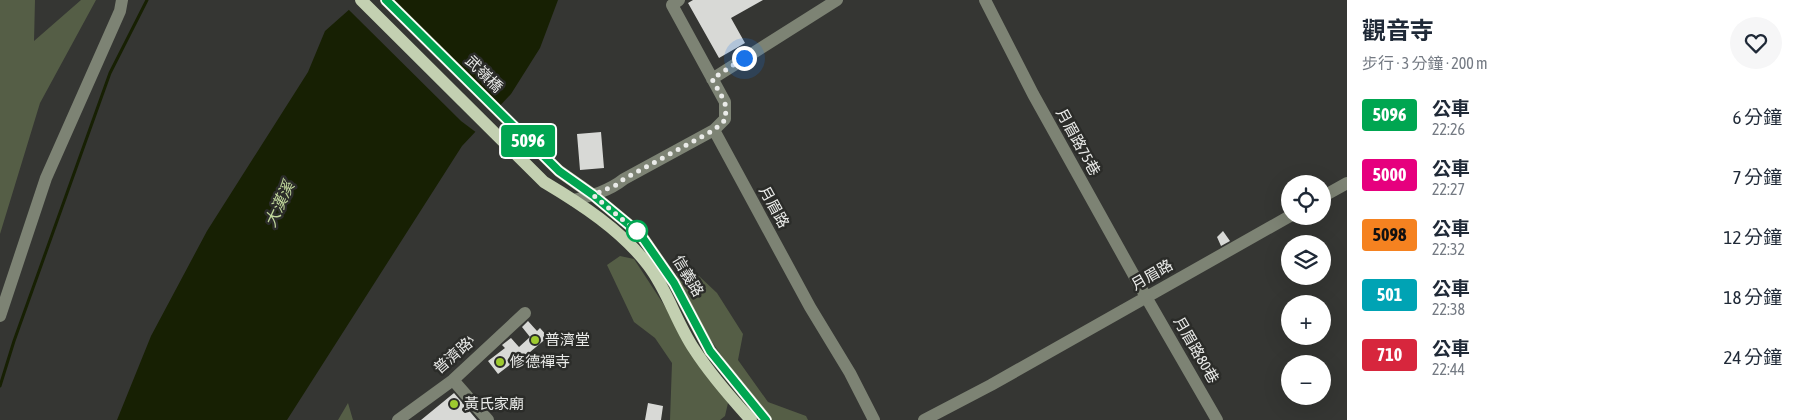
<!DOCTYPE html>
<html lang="zh-TW">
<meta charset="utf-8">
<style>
body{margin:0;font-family:"Asap Condensed","Noto Sans TC",sans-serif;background:#f6f6f7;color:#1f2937;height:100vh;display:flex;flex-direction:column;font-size:19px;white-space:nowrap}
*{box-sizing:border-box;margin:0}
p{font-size:16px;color:#747a83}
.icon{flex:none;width:28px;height:28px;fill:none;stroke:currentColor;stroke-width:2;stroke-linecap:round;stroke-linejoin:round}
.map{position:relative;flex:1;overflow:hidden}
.drawer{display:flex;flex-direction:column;background:#fff;width:450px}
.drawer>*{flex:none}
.badge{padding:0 10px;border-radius:4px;font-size:18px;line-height:32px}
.buttons{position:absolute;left:1281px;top:175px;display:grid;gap:10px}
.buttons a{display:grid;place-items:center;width:50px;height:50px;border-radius:50%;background:#fff;box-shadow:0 5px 20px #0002;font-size:25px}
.you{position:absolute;width:25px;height:25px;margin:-12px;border:4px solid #fff;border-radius:50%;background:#1a73e8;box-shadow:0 0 0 8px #1a73e833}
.map>.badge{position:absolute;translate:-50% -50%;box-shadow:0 0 0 2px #fff}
.round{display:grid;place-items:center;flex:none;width:52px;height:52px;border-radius:26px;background:#f6f6f7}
.head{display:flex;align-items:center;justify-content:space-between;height:85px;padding:0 15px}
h1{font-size:24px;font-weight:700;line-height:38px}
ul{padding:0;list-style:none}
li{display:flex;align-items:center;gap:15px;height:60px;padding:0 15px}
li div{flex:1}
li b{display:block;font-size:19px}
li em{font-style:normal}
li .badge{min-width:55px;font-weight:700;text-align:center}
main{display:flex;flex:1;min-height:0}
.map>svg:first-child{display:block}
.green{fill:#555e46}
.water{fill:#172003}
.pier{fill:#353633}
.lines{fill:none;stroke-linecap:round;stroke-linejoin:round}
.stream{stroke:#172003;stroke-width:3}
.building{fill:#d8d9d6}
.minor{stroke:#7d8374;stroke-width:12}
.major{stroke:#c3d0b1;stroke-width:12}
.line-casing{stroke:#fff;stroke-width:11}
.line{stroke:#00a651;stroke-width:8}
.walk{stroke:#eaebe9;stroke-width:5;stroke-dasharray:0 9}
.stop-dot{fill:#fff;stroke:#00a651;stroke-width:2.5}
.poi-dot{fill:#9eca2f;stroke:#2b2c29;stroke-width:2}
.labels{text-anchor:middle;stroke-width:5;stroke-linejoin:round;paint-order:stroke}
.street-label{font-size:15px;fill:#eaebe9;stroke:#2b2c29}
.poi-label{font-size:15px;fill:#eaebe9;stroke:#2b2c29;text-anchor:start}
.water-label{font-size:16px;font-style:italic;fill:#c0d69b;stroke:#2b2c29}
</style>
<main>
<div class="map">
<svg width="1347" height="420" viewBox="0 0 1347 420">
<rect width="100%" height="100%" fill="#353633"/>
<path class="green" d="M0,0H35L34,41L81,0H96L40,103L0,234Z
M620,256L634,259L728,403L725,416L720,420H670L672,363L655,338L634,322L607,265Z
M683,261L717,293L743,334L738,360L768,402L806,416L808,420H770C733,371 692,323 673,264Z
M348,403L353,420H338Z"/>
<path class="water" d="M360,0H558L540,48L511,94L462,146L287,420H117L151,336L207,231L308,72L325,31Z"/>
<path class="pier" d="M356,0H391L501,108L477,133L461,121L347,8Z"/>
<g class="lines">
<path class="stream" d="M0,386L14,341L110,73L147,0"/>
</g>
<path class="building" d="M693,0H763L731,18L745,43L719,58L688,3Z
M601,132L604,168L580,170L577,134Z
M1223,231L1230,241L1221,246L1217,237Z
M528,321L537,331L540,328L548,337L518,362L516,360L498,374L488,361L505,348L502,345L511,338L519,347L530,337L522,327Z
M467,336L474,340L467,350L460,346Z
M454,393L477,420H421Z
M648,403L663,406L661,420H645Z"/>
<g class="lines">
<path class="minor" d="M679,0L672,5L725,102V119L714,130
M985,0L1033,94L1146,297L1217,420
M712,79L837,0
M1322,197L1347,183
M573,200C591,196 609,191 624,179L714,130L810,307L850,373L874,420
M0,316L46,178L120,11L122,0
M453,380L488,420
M398,420L453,380L525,313
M924,420L991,385L1290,216"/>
<path class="major" d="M361,0L544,182C581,204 621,230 648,265C668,291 676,322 694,349C710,374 731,398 751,420
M386,0L559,171L593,195L640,234L674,283L710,351L766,420"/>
</g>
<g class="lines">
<defs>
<path id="line" d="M386,0L559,171L593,195L640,234L674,283L710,351L766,420"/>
</defs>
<use href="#line" class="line-casing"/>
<use href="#line" class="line"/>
<path class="walk" d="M637,231L640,234L593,195L616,185L624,179L714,130L726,119L725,102L712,79L744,58"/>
</g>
<circle class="stop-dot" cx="637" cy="231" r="10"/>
<g class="poi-dot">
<circle cx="535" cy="340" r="5"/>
<circle cx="500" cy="362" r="5"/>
<circle cx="454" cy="404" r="5"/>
</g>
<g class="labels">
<g class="street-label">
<text transform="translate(484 74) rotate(45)" y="5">武嶺橋</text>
<text transform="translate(1078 142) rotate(61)" y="5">月眉路75巷</text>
<text transform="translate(774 207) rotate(61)" y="5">月眉路</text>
<text transform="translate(1152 275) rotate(-30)" y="5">月眉路</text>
<text transform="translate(688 276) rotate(59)" y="5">信義路</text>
<text transform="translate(1196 350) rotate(60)" y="5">月眉路80巷</text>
<text transform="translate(453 356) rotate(-41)" y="5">普濟路</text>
</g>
<g class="poi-label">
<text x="545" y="345">普濟堂</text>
<text x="510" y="367">修德禪寺</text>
<text x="464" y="409">黃氏家廟</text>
</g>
<g class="water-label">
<text transform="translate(279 204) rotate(-65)" y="6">大漢溪</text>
</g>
</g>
</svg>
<div class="buttons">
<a><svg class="icon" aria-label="locate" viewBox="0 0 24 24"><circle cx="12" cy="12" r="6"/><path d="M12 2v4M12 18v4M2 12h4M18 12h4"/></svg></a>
<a><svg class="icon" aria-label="layers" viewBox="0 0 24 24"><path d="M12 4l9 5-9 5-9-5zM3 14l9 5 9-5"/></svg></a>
<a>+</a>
<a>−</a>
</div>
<div class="you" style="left:744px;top:58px"></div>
<b class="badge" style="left:528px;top:141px;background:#00a651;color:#fff">5096</b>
</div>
<section class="drawer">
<div class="head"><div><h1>觀音寺</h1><p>步行 · 3 分鐘 · 200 m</p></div><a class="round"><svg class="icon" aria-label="heart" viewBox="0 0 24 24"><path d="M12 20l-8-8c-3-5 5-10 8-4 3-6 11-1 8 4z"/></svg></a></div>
<ul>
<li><span class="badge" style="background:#00a651;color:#fff">5096</span><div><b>公車</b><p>22:26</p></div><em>6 分鐘</em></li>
<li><span class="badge" style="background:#e6007e;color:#fff">5000</span><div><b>公車</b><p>22:27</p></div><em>7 分鐘</em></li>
<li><span class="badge" style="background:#f58220;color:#111">5098</span><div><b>公車</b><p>22:32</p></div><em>12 分鐘</em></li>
<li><span class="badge" style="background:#00a3b4;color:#fff">501</span><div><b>公車</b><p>22:38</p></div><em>18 分鐘</em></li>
<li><span class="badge" style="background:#d7263d;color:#fff">710</span><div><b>公車</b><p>22:44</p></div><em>24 分鐘</em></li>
</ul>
</section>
</main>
